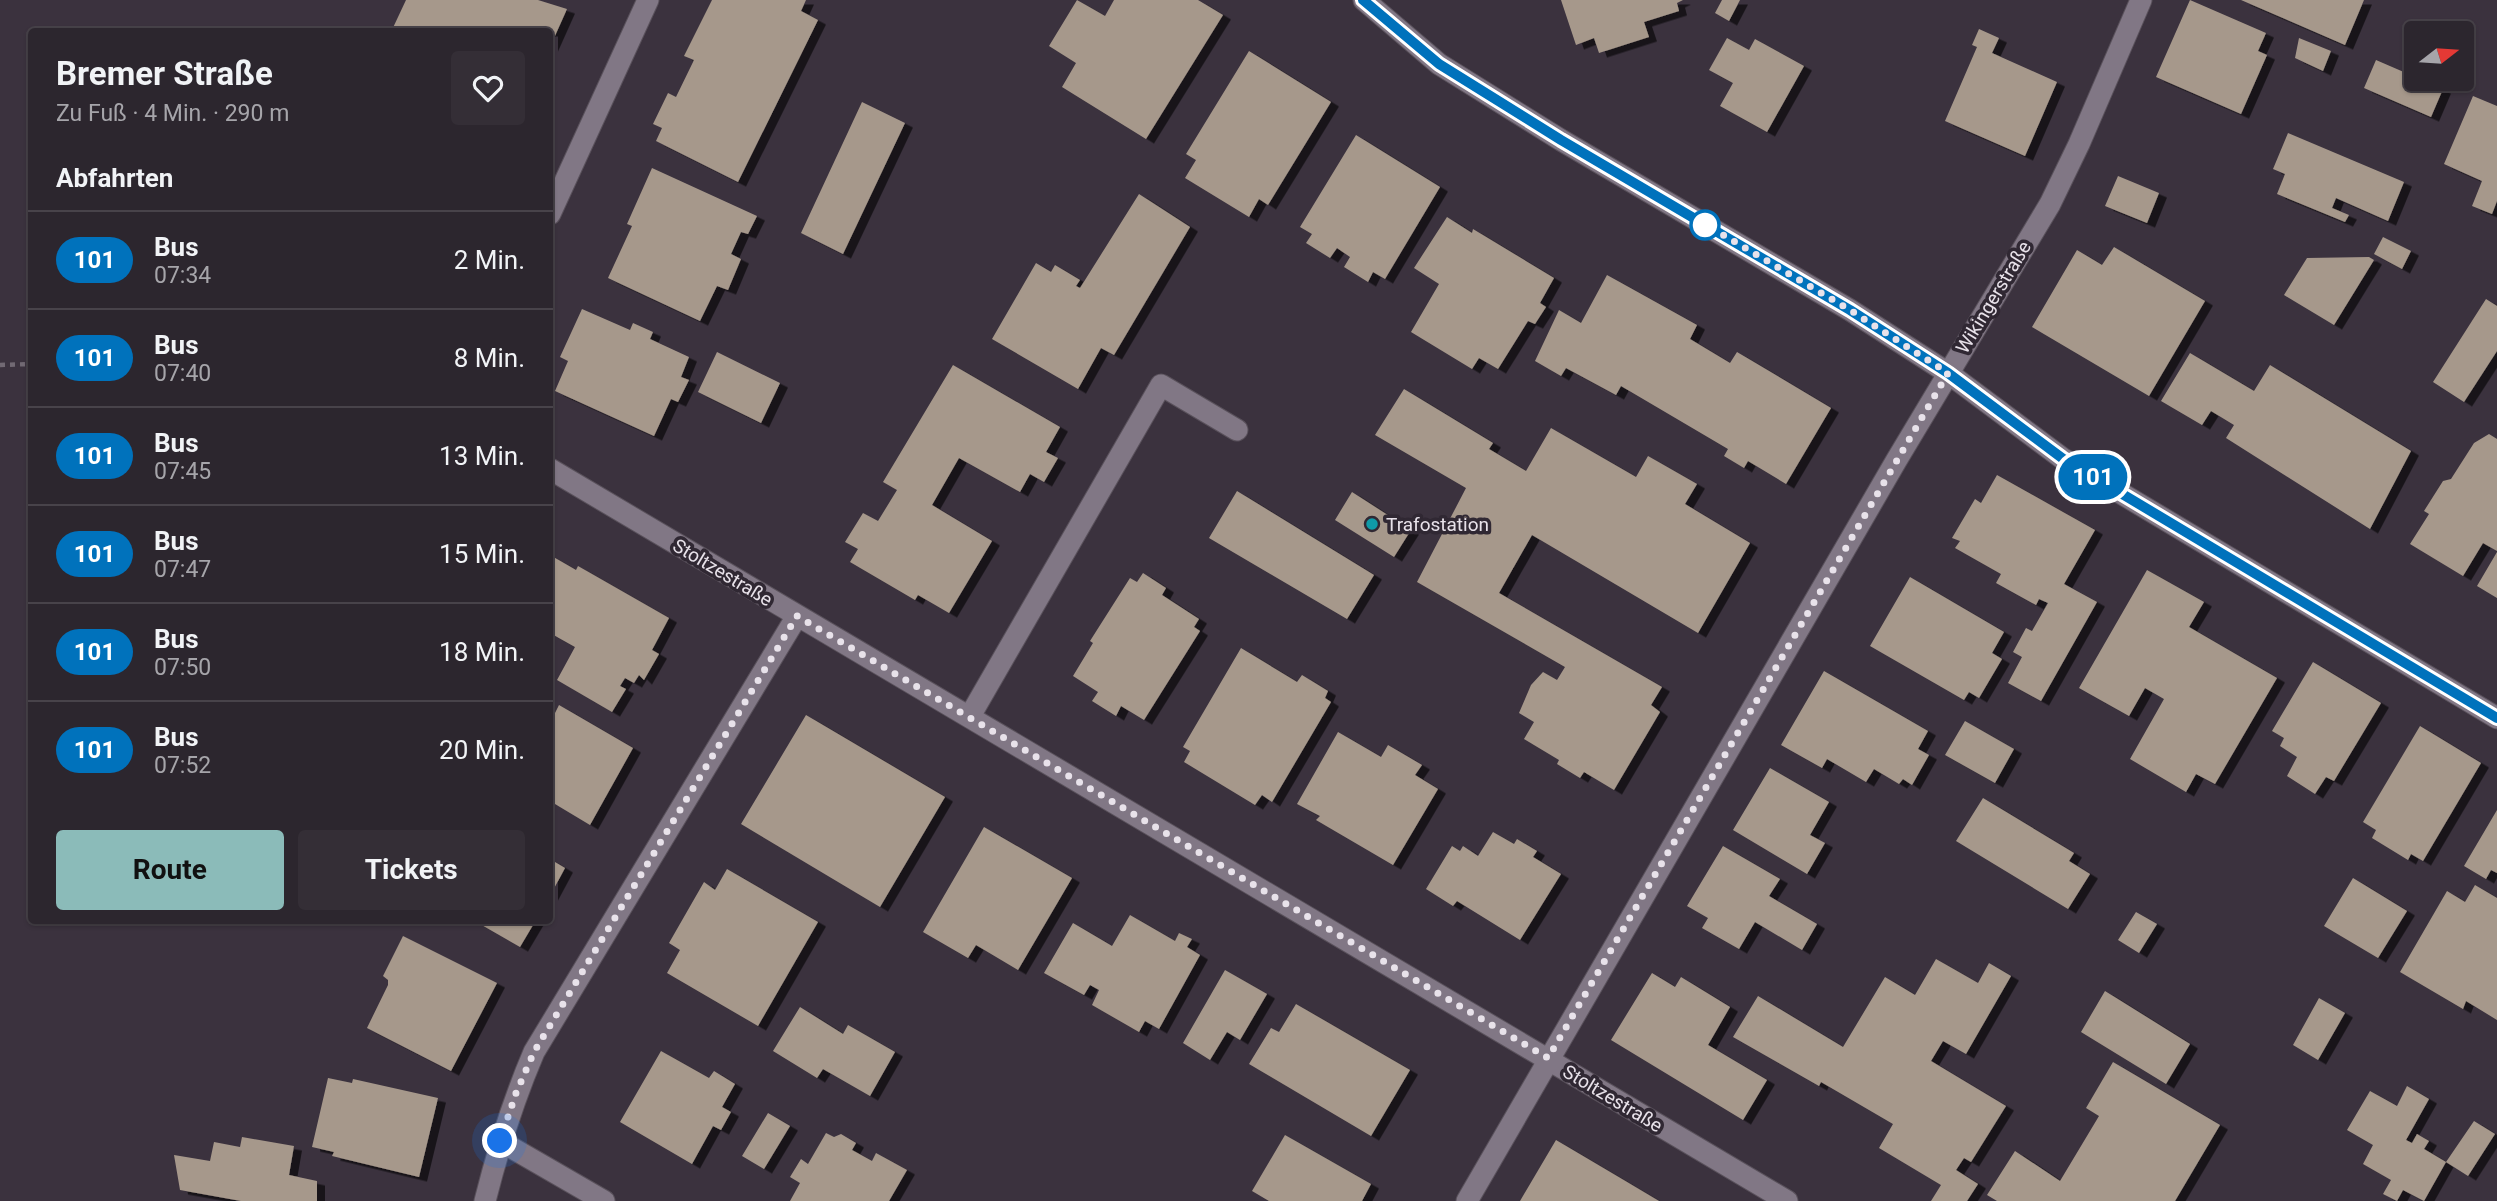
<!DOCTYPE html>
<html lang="de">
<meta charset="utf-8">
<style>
body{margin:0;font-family:Roboto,sans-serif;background:#342e36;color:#f1f3f6;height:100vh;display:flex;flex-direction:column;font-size:26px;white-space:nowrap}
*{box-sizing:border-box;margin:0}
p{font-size:23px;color:#a6a5aa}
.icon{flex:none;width:38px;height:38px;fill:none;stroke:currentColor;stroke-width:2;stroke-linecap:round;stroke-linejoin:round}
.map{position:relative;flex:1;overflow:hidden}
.details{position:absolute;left:28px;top:28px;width:525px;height:896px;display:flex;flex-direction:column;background:#2c262e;border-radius:7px;box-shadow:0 2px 5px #0004,0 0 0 2px #48434a}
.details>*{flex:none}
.badge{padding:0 14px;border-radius:23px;font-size:24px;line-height:46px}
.needle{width:46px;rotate:73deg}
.controls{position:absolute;left:2404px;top:21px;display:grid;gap:14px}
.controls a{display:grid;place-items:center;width:70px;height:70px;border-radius:7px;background:#2c262e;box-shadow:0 2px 5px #0004,0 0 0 2px #48434a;font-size:35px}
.you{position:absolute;width:35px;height:35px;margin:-18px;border:5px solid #fff;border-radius:50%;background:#1a73e8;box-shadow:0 0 0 10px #1a73e833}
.map>.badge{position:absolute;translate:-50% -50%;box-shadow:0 0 0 4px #fff}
h2{padding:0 28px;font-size:26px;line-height:63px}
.round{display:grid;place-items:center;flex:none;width:74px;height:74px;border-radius:7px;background:#342e36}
.summary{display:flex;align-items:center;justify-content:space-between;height:119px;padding:0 28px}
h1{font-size:33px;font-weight:700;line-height:52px}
.action{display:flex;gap:14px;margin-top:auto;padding:14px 28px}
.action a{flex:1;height:80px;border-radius:7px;background:#8bbbb9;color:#111;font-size:28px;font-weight:700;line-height:80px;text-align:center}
.action a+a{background:#342e36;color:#f1f3f6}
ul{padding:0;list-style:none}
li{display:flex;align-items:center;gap:21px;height:98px;padding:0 28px;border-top:2px solid #48434a}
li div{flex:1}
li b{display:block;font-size:26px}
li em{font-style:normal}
li .badge{min-width:77px;font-weight:700;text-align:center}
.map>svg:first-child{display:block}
.building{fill:#a6988b;filter:url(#shadow)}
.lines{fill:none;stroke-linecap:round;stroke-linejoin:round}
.street-casing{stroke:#59515b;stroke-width:23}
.secondary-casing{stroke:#59515b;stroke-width:23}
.path{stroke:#716973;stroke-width:4.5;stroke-dasharray:5 5;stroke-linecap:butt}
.street{stroke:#817785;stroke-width:21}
.secondary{stroke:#817785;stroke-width:21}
.line-casing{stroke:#fff;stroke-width:16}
.line{stroke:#0072bc;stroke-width:10}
.walk{stroke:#e8e2ea;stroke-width:7;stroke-dasharray:0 12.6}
.stop-dot{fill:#fff;stroke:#0072bc;stroke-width:3.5}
.culture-dot{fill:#0f9aa8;stroke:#302833;stroke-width:2.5}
.labels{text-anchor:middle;stroke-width:7;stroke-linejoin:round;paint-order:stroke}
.street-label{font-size:19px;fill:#e8e2ea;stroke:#302833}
.poi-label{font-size:19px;fill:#e8e2ea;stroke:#302833;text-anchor:start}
</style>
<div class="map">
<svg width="2497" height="1201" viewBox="0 0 2497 1201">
<defs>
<filter id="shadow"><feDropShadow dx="8" dy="4.5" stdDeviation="0" flood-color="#0009"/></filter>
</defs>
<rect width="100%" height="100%" fill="#3b323e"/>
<path class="building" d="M406,0H538L567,9L550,47V32H391Z
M712,0H806L801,11L818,20L738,182L656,141L662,128L653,124L668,93L676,97L694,60L684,56Z
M1077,0L1105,16L1114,0H1198L1223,15L1146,139L1062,87L1076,63L1049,46Z
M1561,0H1683L1677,3L1679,11L1644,22L1649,37L1599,53L1594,38L1576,45Z
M1722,0H1740L1729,21L1715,13Z
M2190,0L2266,33L2258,51L2267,55L2241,114L2156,77Z
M2241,0H2364L2345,45Z
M1979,29L1999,38L1992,53L2057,82L2025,156L1945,121L1977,47L1972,45Z
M1727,38L1749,50L1755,39L1804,66L1767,132L1720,106L1733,83L1709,70Z
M2299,38L2331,51L2323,71L2295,58Z
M1249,51L1331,102L1268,205L1259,199L1249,217L1185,178L1196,160L1186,154Z
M2376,60L2443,89L2431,117L2364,88Z
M2473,96L2497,106V201L2492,214L2472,206L2482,181L2444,164Z
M862,102L905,123L843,254L801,233Z
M2288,133L2404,182L2388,221L2336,198L2332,208L2349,215L2345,222L2277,194L2285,174L2273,169Z
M1356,135L1440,187L1385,279L1373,272L1368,282L1344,267L1350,257L1337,248L1330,258L1306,243L1312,234L1300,227Z
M652,168L757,216L748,234L741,232L731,254L741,259L728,290L717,286L700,321L608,278L632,226L627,224Z
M2118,176L2159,193L2147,223L2105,206Z
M1139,194L1190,227L1114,355L1101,348L1078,389L992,339L1036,263L1051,272L1055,265L1080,280L1076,286L1080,288Z
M1447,217L1472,233L1473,229L1554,278L1540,303L1546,307L1535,324L1528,321L1498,369L1479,358L1472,369L1411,332L1439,284L1414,268Z
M2383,237L2411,251L2402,269L2374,254Z
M2114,247L2205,301L2149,396L2032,327L2077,250L2102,265Z
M2369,257L2374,260L2334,325L2284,295L2307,258Z
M1607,275L1697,325L1690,339L1730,363L1737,352L1831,408L1786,484L1748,461L1744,468L1724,456L1728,449L1621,386L1616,395L1566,368L1561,376L1535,361L1559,310L1581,323Z
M2486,299L2497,306V351L2464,402L2433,382Z
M582,309L630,330L633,323L653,332L650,339L689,357L681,377L689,380L678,402L671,399L654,436L555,391L568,361L560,357Z
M717,352L780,383L761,423L698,392Z
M2190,353L2254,391L2270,365L2411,451L2370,529L2226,438L2234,425L2211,411L2202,425L2161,401Z
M953,365L1060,427L1046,452L1058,458L1044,482L1030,474L1020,492L959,458L932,505L992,541L949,613L918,595L915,600L850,562L858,549L845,542L863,513L878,521L897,490L883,482Z
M1404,389L1493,443L1489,449L1526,471L1551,428L1636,477L1648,456L1697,484L1685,504L1750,543L1698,633L1532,535L1499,593L1662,687L1651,705L1660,712L1614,790L1584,772L1580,778L1557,764L1559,760L1524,739L1534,722L1519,713L1531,685L1543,672L1557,680L1565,667L1417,582L1466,488L1375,435Z
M2489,434L2497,439V551L2483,543L2463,576L2410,544L2429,514L2424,511L2443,481L2451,479L2474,443Z
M1997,475L2095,530L2064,584L2097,602L2041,701L2008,683L2022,657L2013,652L2026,628L2032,631L2048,603L2039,599L2036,605L1996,583L2001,574L1955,548L1960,541L1952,538L1975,499L1981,503Z
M1237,491L1374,575L1347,619L1209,538Z
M1352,492L1411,530L1394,557L1335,520Z
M2497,552V598L2477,586Z
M550,555L576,570L578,566L669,618L652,650L659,654L644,680L639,675L634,683L625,678L620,686L626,689L612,712L557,680L575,647L550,633Z
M2147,570L2204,602L2189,627L2277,678L2215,784L2196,774L2186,792L2130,759L2164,699L2145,688L2129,716L2079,688Z
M1143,573L1166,588L1162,595L1199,619L1194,627L1200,631L1144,720L1121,706L1116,716L1092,701L1098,692L1073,676L1093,643L1090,641L1130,578L1137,582Z
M1910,577L2004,632L1992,653L2002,659L1979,698L1969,692L1964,700L1870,646Z
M1241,648L1297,682L1302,675L1328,691L1325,698L1331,702L1272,802L1262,795L1255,805L1184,762L1190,751L1183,747Z
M2313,662L2381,703L2334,781L2326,777L2315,794L2287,776L2297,757L2280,746L2284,738L2272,731Z
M1824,671L1928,731L1918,749L1929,755L1912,785L1903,779L1899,784L1874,769L1866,782L1827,759L1822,768L1781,745Z
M559,705L633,748L590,825L550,801V712L554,715Z
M806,715L945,797L880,907L741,824Z
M1965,721L2014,749L1995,783L1945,755Z
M2420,726L2481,763L2423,861L2411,854L2408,860L2372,838L2376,830L2363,822Z
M1338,732L1381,757L1388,745L1422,765L1415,775L1438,789L1393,865L1316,820L1320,816L1297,804Z
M1770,768L1829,802L1810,835L1825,843L1807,874L1733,830Z
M1983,798L2074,853L2069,861L2090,874L2068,909L1956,841Z
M2497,810V873L2491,870L2486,879L2464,866Z
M984,827L1072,878L1018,970L976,945L968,958L923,932Z
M1493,832L1514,844L1517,839L1537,851L1533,857L1561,874L1520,940L1457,901L1453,906L1426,889L1452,846L1460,851L1463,846L1478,856Z
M1723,846L1780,879L1769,896L1817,924L1802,950L1755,922L1739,949L1702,928L1708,918L1687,906Z
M550,859L565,868L550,896Z
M727,869L818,922L758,1026L667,973L680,950L669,943L704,882L715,890Z
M2353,878L2407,911L2378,958L2324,926Z
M2475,885L2497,898V1020L2466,1001L2463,1009L2400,972L2447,891L2465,902Z
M2136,912L2157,924L2139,953L2118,940Z
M1130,915L1175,941L1179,933L1192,939L1187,947L1200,955L1159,1029L1145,1021L1139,1032L1092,1005L1099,990L1090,985L1084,995L1044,973L1073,923L1112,946Z
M473,920H536L520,947Z
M403,936L497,983L451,1071L367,1028L388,985V980L383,976Z
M1936,959L1978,983L1989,963L2011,976L1966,1054L1943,1041L1931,1061L2006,1106L1971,1162L1964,1158L1956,1170L1978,1184L1967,1201H1931L1941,1185L1879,1148L1893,1124L1821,1082L1819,1086L1733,1037L1758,996L1843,1047L1885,977L1915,995Z
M1225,970L1267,994L1240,1040L1227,1032L1210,1060L1183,1043Z
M1652,973L1675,987L1681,977L1730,1007L1708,1045L1767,1080L1743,1120L1611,1040Z
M2105,991L2190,1044L2166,1084L2081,1032Z
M2319,998L2345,1013L2318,1060L2293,1045Z
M1296,1004L1410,1070L1371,1136L1249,1064L1271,1028L1279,1032Z
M800,1007L843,1034L848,1025L895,1052L870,1096L823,1069L817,1078L773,1051Z
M661,1051L709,1078L714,1071L735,1084L722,1107L731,1112L721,1130L713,1126L692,1164L620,1122Z
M2113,1062L2220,1125L2175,1201H1997L1987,1195L2015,1151L2060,1181L2099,1116L2086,1108Z
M328,1078L352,1083L353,1079L438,1098L419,1177L332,1156L334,1152L312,1147Z
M2407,1086L2429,1099L2406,1140L2412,1143L2417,1134L2429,1141L2424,1149L2446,1162L2474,1121L2495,1134L2468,1176L2446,1162L2424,1201L2403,1190L2397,1201L2383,1194L2391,1180L2363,1164L2373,1145L2347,1130L2370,1091L2397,1106Z
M768,1113L790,1126L764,1169L742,1156Z
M826,1133L834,1137L841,1134L856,1143L852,1150L872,1161L876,1153L907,1170L889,1201H790L800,1183L790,1177L801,1159L808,1164Z
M1285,1135L1371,1184L1362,1201H1269L1252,1191Z
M242,1137L294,1146L289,1175L317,1181V1201H241L180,1190L174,1155L210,1161L214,1142L240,1147Z
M1556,1140L1622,1179L1659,1201H1520Z"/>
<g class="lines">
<defs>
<path id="street" d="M550,214L648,0
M550,469L1787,1201
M970,716L1161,385L1237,430
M500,1141L604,1201
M485,1201C498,1149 513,1101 534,1052L797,616
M1467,1201L1896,461L2050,204L2079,144L2141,0"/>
<path id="secondary" d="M1364,0L1439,64L1561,140L1850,310L1948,373L2062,458L2497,718"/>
</defs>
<use href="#street" class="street-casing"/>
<use href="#secondary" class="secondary-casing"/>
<path class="path" d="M0,365L32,364"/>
<use href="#street" class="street"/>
<use href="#secondary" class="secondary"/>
</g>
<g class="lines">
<defs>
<path id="line" d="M1363,0L1439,64L1561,140L1850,310L1948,373L2062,458L2497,718"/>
</defs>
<use href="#line" class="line-casing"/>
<use href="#line" class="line"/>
<path class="walk" d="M500,1141L516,1093L534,1052L797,616L1548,1058L1948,373L1850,310L1698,220L1705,225"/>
</g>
<circle class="stop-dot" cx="1705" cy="225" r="14"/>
<circle class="culture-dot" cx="1372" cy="524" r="7"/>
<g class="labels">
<g class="street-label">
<text transform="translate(1993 297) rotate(-59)" y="7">Wikingerstraße</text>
<text transform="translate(723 572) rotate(31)" y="7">Stoltzestraße</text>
<text transform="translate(1613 1098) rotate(31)" y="7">Stoltzestraße</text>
</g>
<g class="poi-label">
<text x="1386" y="531">Trafostation</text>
</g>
</g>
</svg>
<div class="controls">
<a><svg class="needle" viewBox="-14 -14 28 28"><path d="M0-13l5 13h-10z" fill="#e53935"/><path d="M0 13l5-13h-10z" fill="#a6a5aa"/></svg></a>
</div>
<div class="you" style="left:500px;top:1141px"></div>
<b class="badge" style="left:2093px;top:477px;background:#0072bc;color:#fff">101</b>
<section class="details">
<div class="summary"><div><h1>Bremer Straße</h1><p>Zu Fuß · 4 Min. · 290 m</p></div><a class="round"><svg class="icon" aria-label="heart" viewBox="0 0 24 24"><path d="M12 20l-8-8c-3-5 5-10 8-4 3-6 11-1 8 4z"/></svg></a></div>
<h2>Abfahrten</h2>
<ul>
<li><span class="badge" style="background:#0072bc;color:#fff">101</span><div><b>Bus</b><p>07:34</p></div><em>2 Min.</em></li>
<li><span class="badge" style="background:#0072bc;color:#fff">101</span><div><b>Bus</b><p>07:40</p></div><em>8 Min.</em></li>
<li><span class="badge" style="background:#0072bc;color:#fff">101</span><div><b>Bus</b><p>07:45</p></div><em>13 Min.</em></li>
<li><span class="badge" style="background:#0072bc;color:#fff">101</span><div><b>Bus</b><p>07:47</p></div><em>15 Min.</em></li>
<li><span class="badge" style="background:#0072bc;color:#fff">101</span><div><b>Bus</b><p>07:50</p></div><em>18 Min.</em></li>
<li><span class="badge" style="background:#0072bc;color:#fff">101</span><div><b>Bus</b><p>07:52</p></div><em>20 Min.</em></li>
</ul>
<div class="action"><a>Route</a><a>Tickets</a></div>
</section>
</div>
